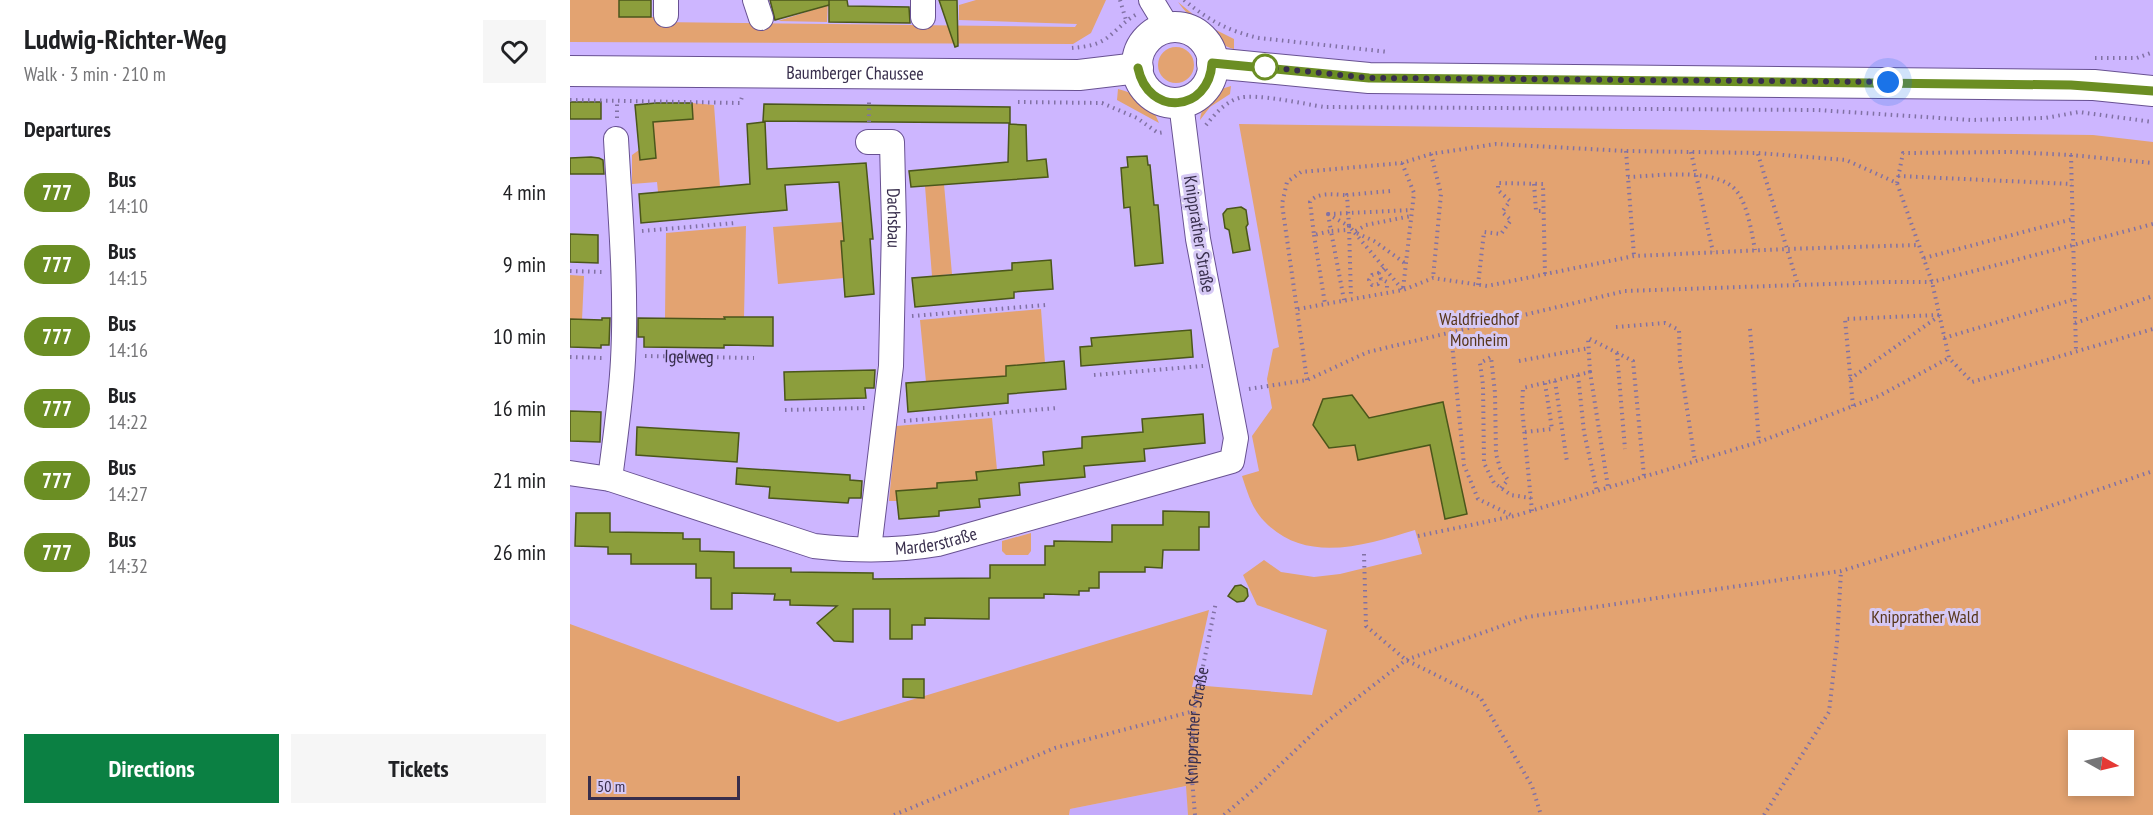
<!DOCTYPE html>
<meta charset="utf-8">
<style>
body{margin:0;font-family:"PT Sans Narrow",sans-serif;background:#f6f6f6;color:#202124;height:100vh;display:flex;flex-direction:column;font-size:22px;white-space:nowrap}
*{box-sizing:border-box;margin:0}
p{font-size:20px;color:#757577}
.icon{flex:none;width:33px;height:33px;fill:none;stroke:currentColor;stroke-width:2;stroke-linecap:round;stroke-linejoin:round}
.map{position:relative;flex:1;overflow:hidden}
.drawer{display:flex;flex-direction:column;background:#fff;width:570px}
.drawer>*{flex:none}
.badge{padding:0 12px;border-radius:20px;font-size:21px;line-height:39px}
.needle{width:39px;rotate:98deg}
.fabs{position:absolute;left:1498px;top:730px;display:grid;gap:12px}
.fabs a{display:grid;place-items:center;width:66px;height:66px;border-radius:0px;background:#fff;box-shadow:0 3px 9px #0003;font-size:30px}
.scale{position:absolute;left:18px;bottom:15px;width:152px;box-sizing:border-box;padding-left:6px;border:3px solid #382e4c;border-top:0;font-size:16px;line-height:21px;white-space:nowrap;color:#382e4c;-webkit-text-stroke:4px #d6c9f5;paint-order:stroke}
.you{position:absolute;width:30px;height:30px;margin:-15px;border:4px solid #fff;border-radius:50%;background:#1a73e8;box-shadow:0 0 0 9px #1a73e833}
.map>.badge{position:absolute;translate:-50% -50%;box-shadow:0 0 0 3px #fff}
h2{padding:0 24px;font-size:22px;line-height:54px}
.round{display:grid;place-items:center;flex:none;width:63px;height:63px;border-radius:0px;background:#f6f6f6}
.headline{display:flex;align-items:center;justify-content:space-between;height:102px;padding:0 24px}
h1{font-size:28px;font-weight:800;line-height:45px}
.button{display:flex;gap:12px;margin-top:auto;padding:12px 24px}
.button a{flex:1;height:69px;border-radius:0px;background:#0b8043;color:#fff;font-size:24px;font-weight:800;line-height:69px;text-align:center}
.button a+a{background:#f6f6f6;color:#202124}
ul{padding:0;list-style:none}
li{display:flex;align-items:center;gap:18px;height:72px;padding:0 24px}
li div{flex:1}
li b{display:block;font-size:22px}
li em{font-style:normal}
li .badge{min-width:66px;font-weight:700;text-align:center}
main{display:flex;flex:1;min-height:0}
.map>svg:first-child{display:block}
.built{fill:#c4aafa}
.green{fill:#e3a371;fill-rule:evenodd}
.building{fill:#8c9e3c;stroke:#4b561b;stroke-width:1.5}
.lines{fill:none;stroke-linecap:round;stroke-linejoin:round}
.minor-casing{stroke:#685192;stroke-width:26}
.tertiary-casing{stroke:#685192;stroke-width:32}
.path{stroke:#8171a4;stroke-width:4;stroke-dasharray:1.5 4.5;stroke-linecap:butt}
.minor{stroke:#fff;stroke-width:24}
.tertiary{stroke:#fff;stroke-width:30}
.line-casing{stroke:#fff;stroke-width:14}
.line{stroke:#6b8e23;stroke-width:9}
.walk{stroke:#382e4c;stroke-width:6;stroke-dasharray:0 10.8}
.stop-dot{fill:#fff;stroke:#6b8e23;stroke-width:3}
.labels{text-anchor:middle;stroke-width:6;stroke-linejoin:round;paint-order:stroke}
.street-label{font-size:18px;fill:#382e4c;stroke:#d6c9f5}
.park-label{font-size:18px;fill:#57361b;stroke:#d6c9f5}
</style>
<main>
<section class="drawer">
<div class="headline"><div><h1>Ludwig-Richter-Weg</h1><p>Walk · 3 min · 210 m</p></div><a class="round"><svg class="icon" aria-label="heart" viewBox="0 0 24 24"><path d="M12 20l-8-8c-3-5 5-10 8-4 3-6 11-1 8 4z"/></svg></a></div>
<h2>Departures</h2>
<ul>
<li><span class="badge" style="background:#6b8e23;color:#fff">777</span><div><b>Bus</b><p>14:10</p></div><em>4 min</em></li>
<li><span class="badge" style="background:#6b8e23;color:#fff">777</span><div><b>Bus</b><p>14:15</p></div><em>9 min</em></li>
<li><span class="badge" style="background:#6b8e23;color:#fff">777</span><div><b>Bus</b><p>14:16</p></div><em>10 min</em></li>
<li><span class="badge" style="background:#6b8e23;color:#fff">777</span><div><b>Bus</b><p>14:22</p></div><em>16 min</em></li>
<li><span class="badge" style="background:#6b8e23;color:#fff">777</span><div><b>Bus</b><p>14:27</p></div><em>21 min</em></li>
<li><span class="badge" style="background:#6b8e23;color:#fff">777</span><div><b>Bus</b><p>14:32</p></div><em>26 min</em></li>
</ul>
<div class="button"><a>Directions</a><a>Tickets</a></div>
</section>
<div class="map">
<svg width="1583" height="815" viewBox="0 0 1583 815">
<rect width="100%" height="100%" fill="#cdb6ff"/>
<path class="built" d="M617,786L618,815H499L500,809Z"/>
<path class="green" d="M0,0H49V17H87L88,22L505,27L507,24L389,20V5L406,0H536L521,33L503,44L0,42Z
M247,0H258L257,22L208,21L249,8Z
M608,2L636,25L664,39V49C646,45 619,17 608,2Z
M588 65a18 18 0 1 1 36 0a18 18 0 1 1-36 0Z
M661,86L660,94L640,107L630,120C633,101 643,91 661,86Z
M548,89C567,94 582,103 589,123L547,100Z
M122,103L144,105L150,187L88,192L87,182L62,184V155L69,150L70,160L86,158L83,121L123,118Z
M669,124L1523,135L1583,142V815H618L616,786L500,809L499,815H0V624L268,722L639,610L622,687L636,686L742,695L757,630L687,605L673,575L694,560L711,572L744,577L770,574L852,554L845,530C796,545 735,565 694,521C682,509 677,491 672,476L689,471L682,436L702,408L697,379L703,349L709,347ZM1509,741H1554V786H1509Z
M374,184L382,274L362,276L355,186Z
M273,222L274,241L271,242L274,278L208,284L203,227Z
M176,226L174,317H155V319L95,318L96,233Z
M0,275L14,276L12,320L0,319Z
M471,309L475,363L436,366V376L356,382L350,320Z
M422,418L427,470L407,472V480L367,483V488L327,501H319L326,426Z
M461,533V551L458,555H436L432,551V541Z"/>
<path class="building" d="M49,0H81V17H49Z
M200,0H259V5V0H277L278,6L339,7L340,23L259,22V5L205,20Z
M369,0H387L388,46L385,47Z
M0,102H31V119H0Z
M86,103H122L123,119L83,122L86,158L70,160L65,105Z
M194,104L440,107V123L193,121Z
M195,122L197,169L296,163L303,239H300L304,294L275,297L271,241H274L269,182L215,185L217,210L71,223L69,194L180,184L177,124Z
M439,124L456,125L457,161L476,159L478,177L341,187L339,171L438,162Z
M577,156L578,165H580L584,205H588L593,263L565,266L560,207L554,208L551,168L558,167L557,157Z
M21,157L29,158L33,160L34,174H0V158Z
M671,207L676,210L678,224L676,227L680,250L663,253L659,230L655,228L653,214L657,209Z
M0,234L28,235V263L0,262Z
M481,260L483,289L444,292V298L345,307L342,278L442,270V263Z
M154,317H203V346L154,345V348L74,347V337H68V318L155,319Z
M32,318H40L39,345H31V348L0,347V319L32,320Z
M621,330L623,357L511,366L510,347L522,346L521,338Z
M494,361L496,389L438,394V403L338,412L336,383L436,376V366Z
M305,370L304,388H295L296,398L215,400L214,372Z
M782,395L799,418L873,402L897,514L875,519L860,445L788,460L785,445L759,448L743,425L753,399Z
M0,411L31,412L30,442L0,441Z
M633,414L635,443L574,449L575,461L514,466L515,477L449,483L450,495L409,499L410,507L369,511V516L329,519L326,491L367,488V483L407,480L406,472L474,465L473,452L512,448V437L573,432L572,419Z
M67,427L169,433L167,462L66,455Z
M167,468L280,475V480L292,481L291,498H279L278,503L199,498L200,487L166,484Z
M593,511L639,512V527H629V550H593L592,568L575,567V572H529V588H519V591H509V595L474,594V598H419V619L355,618V625H342V639H320V609H283V642L264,641L247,623L267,606L220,605V600H204L205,594L162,593V609H141V578H126V564H61V554H38V547L5,546L6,513H40V532L113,533V539H130V551L164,552V568H221V572L303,573V579L420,578V565H475V546H484V541L542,542V525H593Z
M671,585L677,589L678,596L674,601L667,602L658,596L665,586Z
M333,679H354V698L333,697Z"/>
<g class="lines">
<defs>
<g id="minor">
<path d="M96,0V15"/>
<path d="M185,0L191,18"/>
<path d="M353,0V17"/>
<path d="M581,0L598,28"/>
<path id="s3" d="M298,142H322L324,226L321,366L299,549"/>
<path id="s4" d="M0,473L40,479L244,546C286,551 327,551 368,544L662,461L666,438L628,239L611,103"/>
<path d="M40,479C45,439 51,400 53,360C57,288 50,212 46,139"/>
</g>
<g id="tertiary">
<circle cx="605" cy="65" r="38"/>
<path d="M642,63L799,78L1524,85L1583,91"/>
<path id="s5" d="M0,71L509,75L568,68"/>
</g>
</defs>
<use href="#minor" class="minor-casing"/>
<use href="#tertiary" class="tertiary-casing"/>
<g class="path">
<path d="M550,0L556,20"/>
<path d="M614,0C638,20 658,31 689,38L819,52"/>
<path d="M502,48C512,47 524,46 534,40C546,32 554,21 567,14"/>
<path d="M1525,58H1567L1583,52"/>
<path d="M0,100L170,103L172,97"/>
<path d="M448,102L532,103L567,118L588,133L594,132"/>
<path d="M47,118V101"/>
<path d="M299,122V99"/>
<path d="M636,125C645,114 655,102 669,98C685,93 735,104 754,107L1247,110L1401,120L1475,118L1509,112L1583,122"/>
<path d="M1056,151L1064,256"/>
<path d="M1121,152L1143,252"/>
<path d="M861,154L871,194L863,278"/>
<path d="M1188,154L1228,285"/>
<path d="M1501,155L1506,351"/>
<path d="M832,163L844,193L833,289"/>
<path d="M1328,176L1502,184"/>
<path d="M1058,177C1087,176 1150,166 1168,193C1178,207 1182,234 1185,250"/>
<path d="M1327,183L1333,153L1441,152L1501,155L1583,163"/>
<path d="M964,184L966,211H974"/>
<path d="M820,191L777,195L779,226L784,232L796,225L841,216"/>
<path d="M758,214L842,210"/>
<path d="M758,214L779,226L776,230L761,231Z"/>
<path d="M779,226L781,298"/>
<path d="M72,231L165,223"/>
<path d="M744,235L755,304"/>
<path d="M1354,258L1503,219"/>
<path d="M814,268L809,273L811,279L817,282V292"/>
<path d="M0,271L33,272"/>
<path d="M809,273L802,275L799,280L802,285L808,284L811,279"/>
<path d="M908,285L914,232L931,234L941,220L932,212L940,201L928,190V183L973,184L975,274"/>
<path d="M832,289L784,232L804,241L836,264"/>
<path d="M774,300L761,231L744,235L740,202C748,191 765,195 777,195"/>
<path d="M728,309L833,290L863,278L917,286L1064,256L1217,249L1349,245"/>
<path d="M342,316L476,305"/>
<path d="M1505,323L1583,296"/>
<path d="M1046,327L1095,323L1109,330L1110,362L1125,462"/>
<path d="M1180,329L1189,442"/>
<path d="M881,333L894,465L908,499L943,516"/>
<path d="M1374,338L1505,299"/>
<path d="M1047,353L1055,449"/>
<path id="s1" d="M75,356L184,358"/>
<path d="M0,357L34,358"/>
<path d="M949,361L1019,348"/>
<path d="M1020,372L1018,338L1063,361L1074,476"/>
<path d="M524,375L633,366"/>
<path d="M1008,375L1014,432L1027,491"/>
<path d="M1280,379L1369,316"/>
<path d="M737,380L712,204L717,182L731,172L832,163L861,154L926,144L1056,151L1188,153L1276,160L1327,183L1362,282L1379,358L1402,382L1583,329"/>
<path d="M985,381L997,462"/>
<path d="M679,389L737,380L798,352L1055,291L1316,282H1362L1583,224"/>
<path d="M1283,406L1275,319L1370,315"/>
<path d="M215,410L295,408"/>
<path d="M334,421L487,408"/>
<path d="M955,432L982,429L975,383"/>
<path d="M931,488L938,480L930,468L926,454L925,393L921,357L910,363L913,385L914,463L924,483L941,495L961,498"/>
<path d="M962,511L952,408L953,388L1020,372L1038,487"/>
<path d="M848,536L944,516L1189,442L1309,396L1379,358"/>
<path d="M794,554L796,626L836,660L910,697L962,786L971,815"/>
<path d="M324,815L485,748L624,711"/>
<path id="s2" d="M625,815L621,767L624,711L646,602"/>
<path d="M654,815L689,785L751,726L836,660L957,617L1271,571L1457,514L1583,471"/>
<path d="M1194,815L1259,712L1267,642L1271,571"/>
</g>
<use href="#minor" class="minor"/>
<use href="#tertiary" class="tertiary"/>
</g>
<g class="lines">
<defs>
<path id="line" d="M568,68C578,117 639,113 642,63L799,78L1501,85L1583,91"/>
</defs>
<use href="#line" class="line-casing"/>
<use href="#line" class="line"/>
<path class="walk" d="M695,67L799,78L1318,82"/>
</g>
<circle class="stop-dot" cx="695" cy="67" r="12"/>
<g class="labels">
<g class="street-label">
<text dy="6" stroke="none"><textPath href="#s5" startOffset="285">Baumberger Chaussee</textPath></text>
<text dy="6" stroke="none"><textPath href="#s3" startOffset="100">Dachsbau</textPath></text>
<text transform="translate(629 234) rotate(81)" y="6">Knipprather Straße</text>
<text dy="6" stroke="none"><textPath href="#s1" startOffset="44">Igelweg</textPath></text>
<text dy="6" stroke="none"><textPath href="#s4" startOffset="378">Marderstraße</textPath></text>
<text dy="6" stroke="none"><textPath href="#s2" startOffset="90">Knipprather Straße</textPath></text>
</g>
<g class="park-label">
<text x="909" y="325">Waldfriedhof<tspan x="909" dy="21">Monheim</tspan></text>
<text x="1355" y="623">Knipprather Wald</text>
</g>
</g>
</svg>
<div class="fabs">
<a><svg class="needle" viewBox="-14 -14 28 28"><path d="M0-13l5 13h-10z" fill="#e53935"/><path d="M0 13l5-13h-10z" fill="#757577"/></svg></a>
</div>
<div class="scale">50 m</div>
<div class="you" style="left:1318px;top:82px"></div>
</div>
</main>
